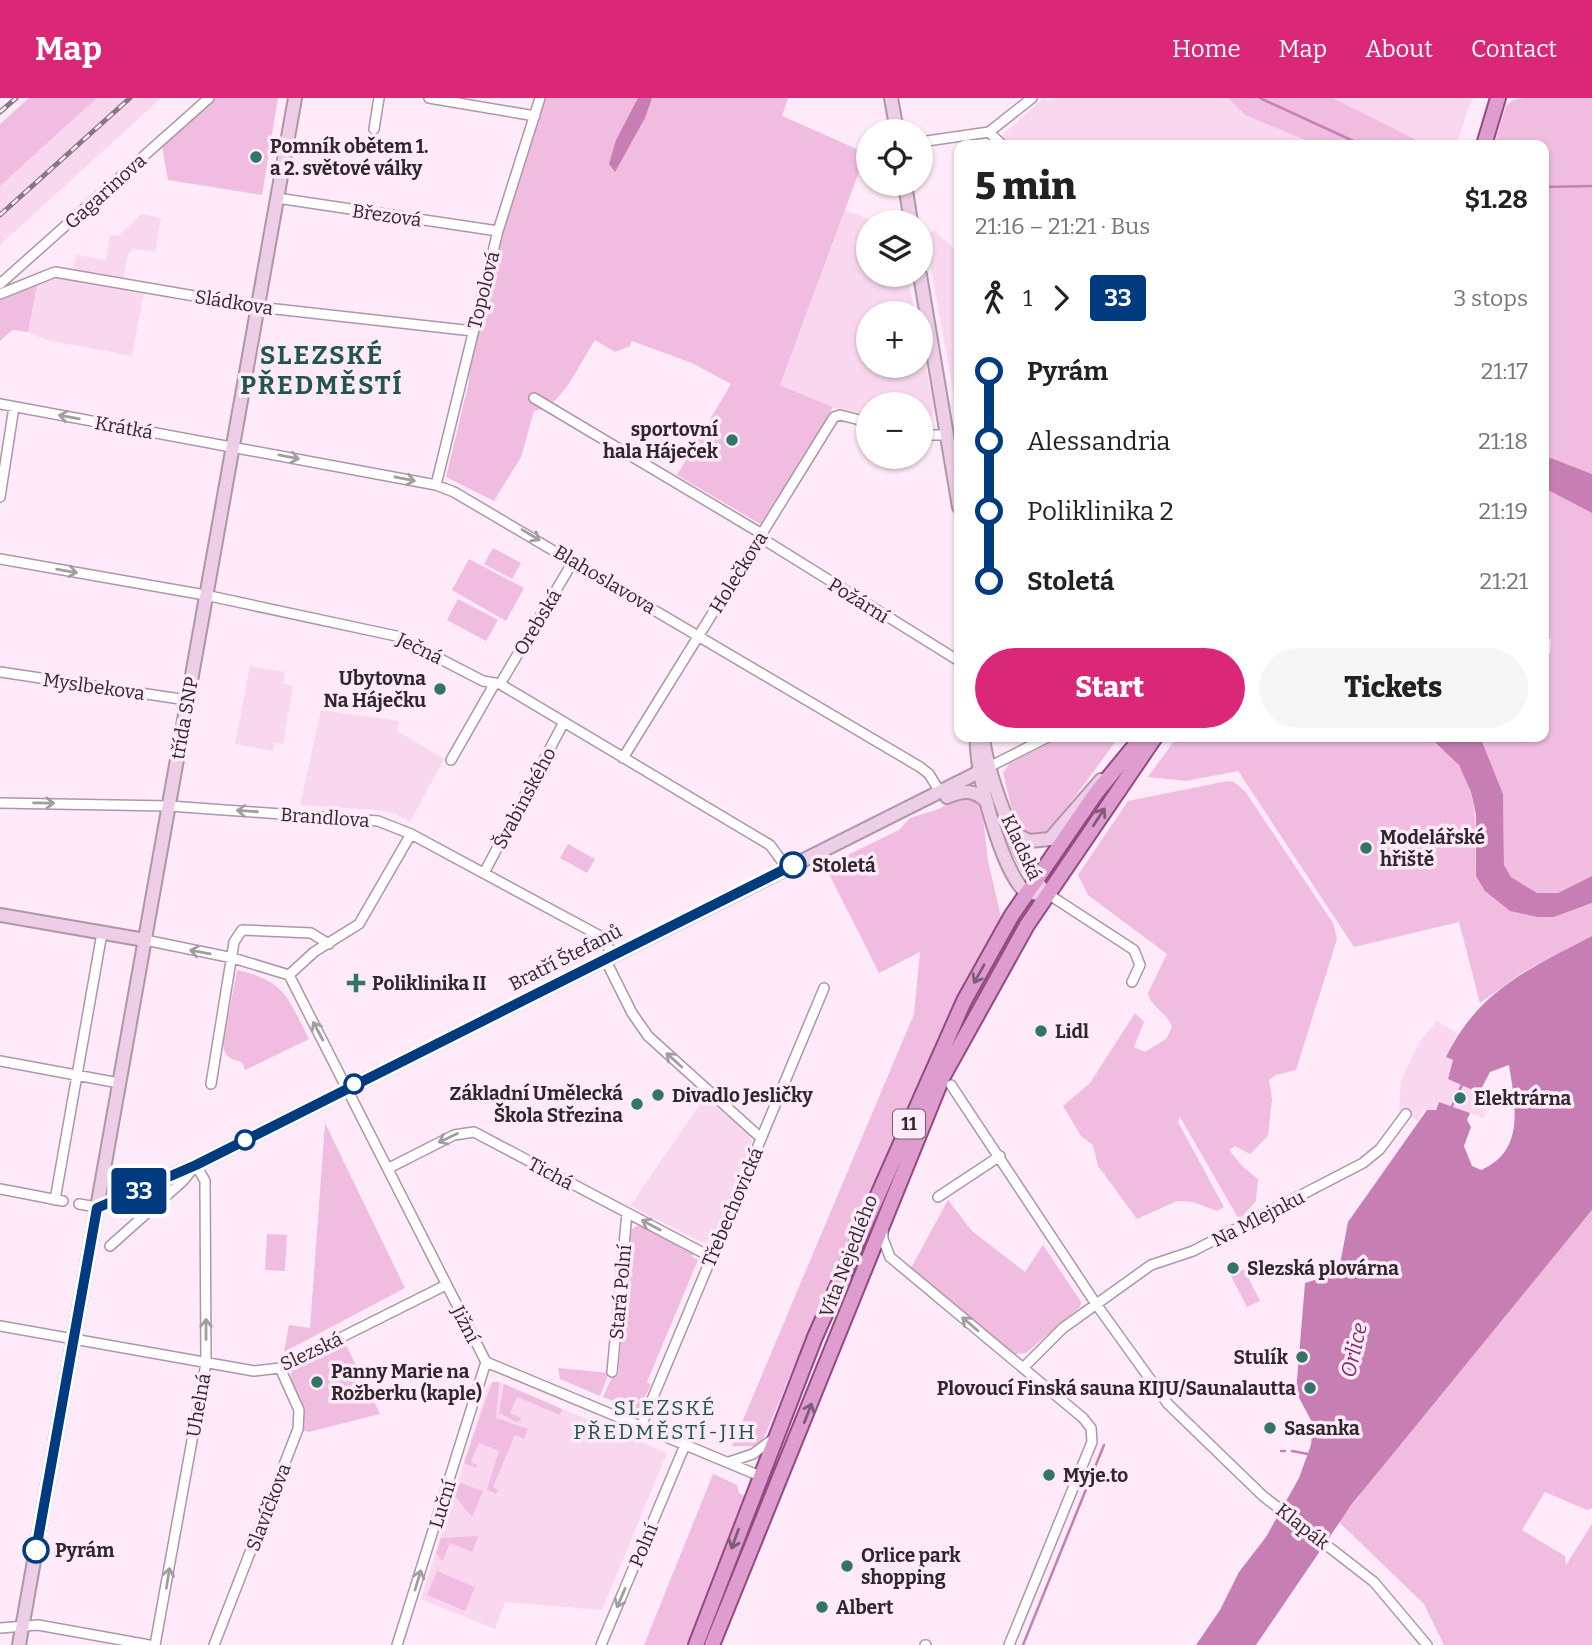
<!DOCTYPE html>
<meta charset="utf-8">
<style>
body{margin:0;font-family:Bitter,serif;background:#f6f6f6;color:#222;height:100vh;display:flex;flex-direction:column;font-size:26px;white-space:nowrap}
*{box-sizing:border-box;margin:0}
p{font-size:23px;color:#767676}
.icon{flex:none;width:38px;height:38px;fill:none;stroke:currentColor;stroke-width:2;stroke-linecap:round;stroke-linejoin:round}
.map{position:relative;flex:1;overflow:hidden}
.drawer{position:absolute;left:954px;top:42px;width:595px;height:602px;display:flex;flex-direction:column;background:#fff;border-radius:14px;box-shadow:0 2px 5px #0004}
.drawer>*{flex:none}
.badge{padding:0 14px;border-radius:5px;font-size:24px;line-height:46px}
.fabs{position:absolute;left:856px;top:21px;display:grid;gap:14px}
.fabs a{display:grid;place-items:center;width:77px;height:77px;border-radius:50%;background:#fff;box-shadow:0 2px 5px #0004;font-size:35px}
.map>.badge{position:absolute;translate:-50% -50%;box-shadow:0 0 0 4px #fff}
.legs{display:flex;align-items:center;gap:10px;height:77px;padding:0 21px;font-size:23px}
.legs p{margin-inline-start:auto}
.headline{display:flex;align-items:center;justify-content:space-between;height:119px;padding:0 21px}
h1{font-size:38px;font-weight:800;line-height:52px}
.action{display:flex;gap:14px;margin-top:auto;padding:14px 21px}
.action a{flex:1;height:80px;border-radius:42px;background:#db2777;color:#fff;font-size:28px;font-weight:800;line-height:80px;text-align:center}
.action a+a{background:#f6f6f6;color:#222}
ul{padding:0 21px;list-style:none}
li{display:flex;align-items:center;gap:24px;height:70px;font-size:26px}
li i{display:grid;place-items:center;width:10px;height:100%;margin:0 9px;background:currentColor}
li i::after{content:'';width:18px;height:18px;margin:-9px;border:5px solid;border-radius:50%;background:#fff}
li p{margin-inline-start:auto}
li:first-child i{background:linear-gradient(#0000 50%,currentColor 0)}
li:last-child i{background:linear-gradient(currentColor 50%,#0000 0)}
header{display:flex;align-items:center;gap:42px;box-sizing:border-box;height:98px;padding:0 35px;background:#db2777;color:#fff}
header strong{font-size:33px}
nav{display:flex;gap:38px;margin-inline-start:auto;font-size:24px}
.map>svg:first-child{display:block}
.built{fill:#f9d8ef}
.green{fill:#f0bde1}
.water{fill:#c77fb3}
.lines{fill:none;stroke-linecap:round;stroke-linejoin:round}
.stream{stroke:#c77fb3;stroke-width:2.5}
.street-casing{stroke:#ae96a6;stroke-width:12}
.secondary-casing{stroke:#ae96a6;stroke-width:16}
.primary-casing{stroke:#934981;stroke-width:18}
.street{stroke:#fff;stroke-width:9}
.secondary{stroke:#eecee7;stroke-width:12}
.primary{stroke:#de9dce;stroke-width:14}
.rail-casing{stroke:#867882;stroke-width:5}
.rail{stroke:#feeaf8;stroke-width:2.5;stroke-dasharray:8;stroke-linecap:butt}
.oneway{stroke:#a29ea0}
.oneway2{stroke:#7e5c75}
.line-1-casing{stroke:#fff;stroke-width:16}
.line-1{stroke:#003b80;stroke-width:10}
.poi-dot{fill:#327465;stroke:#feeaf8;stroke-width:2.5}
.stop-1-dot{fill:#fff;stroke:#003b80;stroke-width:3.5}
.labels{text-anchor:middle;stroke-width:7;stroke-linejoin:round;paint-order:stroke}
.shield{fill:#feeaf8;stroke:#6e626a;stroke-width:2}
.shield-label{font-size:18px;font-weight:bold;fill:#30272d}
.poi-label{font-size:19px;font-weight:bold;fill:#30272d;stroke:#feeaf8;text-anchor:start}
.street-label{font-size:19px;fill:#30272d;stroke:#feeaf8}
.stop-label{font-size:19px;font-weight:bold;fill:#30272d;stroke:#feeaf8;text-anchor:start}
.water-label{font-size:21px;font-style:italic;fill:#802b6d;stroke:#feeaf8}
.neighbourhood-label{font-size:21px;letter-spacing:2px;fill:#21564a;stroke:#feeaf8}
.district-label{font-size:26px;font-weight:bold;letter-spacing:2px;fill:#21564a;stroke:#feeaf8}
</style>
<header>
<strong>Map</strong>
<nav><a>Home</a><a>Map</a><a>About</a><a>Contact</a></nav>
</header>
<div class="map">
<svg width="1592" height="1547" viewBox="0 0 1592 1547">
<rect width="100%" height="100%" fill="#feeaf8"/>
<path class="built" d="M97,0H161L0,147V88Z
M1044,0L1049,3L1053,0H1228L1245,17L1317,47H1011L1001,38Z
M1333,0H1472L1456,47H1428Z
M845,112L875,124H868V177H907L915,215H868V268H920L921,243L934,312L927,328H921L920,306H868V317L833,309L780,287Z
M141,116L161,120L155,154L133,151L128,157L123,181L73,172L76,157L106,162L110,137L118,138Z
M934,132L959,156V324L925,138Z
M39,173L144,194L132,258L46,242L28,234Z
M250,568L285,574L283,586L293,588L283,646L274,645L273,653L235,646Z
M321,612L399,623L397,633L444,661L410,724L396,716L377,712L300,707Z
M1437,923L1457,935L1446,959L1453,962L1448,981L1491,1001L1483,1020L1439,1004L1432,1014L1423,1011L1418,1023L1399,1012L1401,982L1420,943Z
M705,999L750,1038L752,1044L713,1138L704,1145L630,1108Z
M497,1283L667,1355L602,1512L505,1504L495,1531L421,1501L488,1288Z"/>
<path class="green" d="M29,0H97L0,88V26Z
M216,0H278L262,97L168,82L162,48Z
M546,0H788L782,18L866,55L780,287L833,309L762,427L677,377L731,286L692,265L632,243L630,248L615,254L595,242C580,264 562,310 534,313L521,359L494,403L446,379L469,284V271L505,126Z
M1228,0H1333L1427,47H1317L1245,17Z
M1523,0H1592V376L1551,360L1544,362V47H1494L1506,8L1513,2Z
M37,187L28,234L12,232L0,243V202Z
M1544,390L1592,415V778L1558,795H1537L1511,779L1504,767L1503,696L1480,639H1544V555H1550L1551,541L1545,540L1544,551Z
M493,450L521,465L512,481L484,466Z
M469,461L524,490L506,523L452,492Z
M458,501L498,522L486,543L447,522Z
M1061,639H1119L1048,735C1036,740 1024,738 1016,727L1003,675L1009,666Z
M1177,639H1429C1437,651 1453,656 1460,669C1481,705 1474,740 1476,778L1554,819L1592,805V838L1523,874L1480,905L1459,824L1354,849L1238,673L1186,683L1148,679Z
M1227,683L1234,684L1245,693L1333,825L1337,841L1296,972L1276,977L1269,982L1272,1001L1268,1038L1250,1056L1235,1048L1229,1052L1242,1068L1258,1081L1256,1103L1240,1121L1237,1118L1180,1019L1178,1024L1224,1109L1217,1113L1193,1104L1177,1103L1137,1121L1098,1068L1093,1047L1081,1038L1063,1008L1090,985L1135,915L1144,924L1134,949L1145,954L1166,941L1172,929C1168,915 1150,909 1148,895L1167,856L1088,797L1078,777L1128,703Z
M964,696L981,702L988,763L1002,823L950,918L858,1134L808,1235L763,1342L755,1351L753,1348H732L914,916L920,854L879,875L825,768L899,732L910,720L939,711Z
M568,746L595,761L587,775L560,760Z
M237,872C286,883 287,899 309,941L245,972L242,964C229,961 224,958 223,945Z
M325,1025L405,1190L284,1254L289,1227L310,1230Z
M948,1102L972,1133L1025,1174L1043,1147L1081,1204L1080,1209L1026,1255L1015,1256L911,1170Z
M1592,1112V1410L1587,1412L1545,1394L1522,1432L1565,1458L1566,1467L1592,1426V1547H1444L1424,1506L1339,1424L1402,1342Z
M641,1125L694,1153L692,1159L698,1162L647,1284L651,1287L638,1312L603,1299L612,1279L618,1277L631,1132Z
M267,1136L287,1137L285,1173L265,1172Z
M1244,1171L1260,1203L1247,1209L1231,1178Z
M344,1243L380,1316L309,1334L302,1332C308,1309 286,1292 292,1272Z
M558,1270L609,1275L600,1298L560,1281Z
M492,1284H499L496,1320L528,1331L524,1341L515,1337L493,1389L498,1392L496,1396L487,1391L499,1353L479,1345L471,1364L477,1367L476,1370L464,1365Z
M504,1286L562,1311L560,1317L517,1299L510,1315L521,1320L520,1323L516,1324L499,1315Z
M713,1376L737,1387L739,1395L745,1398L689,1547H644Z
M458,1384L483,1393L472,1419L454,1397Z
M475,1438L478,1439L472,1454L450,1445L443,1463L440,1461L436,1455L441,1440Z
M437,1473L475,1489L465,1513L427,1497Z"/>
<path class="water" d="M638,0H652L645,20L615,74L609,66L616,42Z
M1551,360L1592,376V415L1544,390V362Z
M1429,639L1481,641L1503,696L1504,767L1511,779L1537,795H1558L1592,778V805L1554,819H1537L1510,813L1485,793L1476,778V717L1471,694L1459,667Z
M1592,838V1112L1352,1406L1256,1547H1196L1220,1512L1239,1474L1266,1439L1299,1380L1311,1347L1313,1326L1296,1294L1305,1185L1331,1177L1340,1166L1348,1124L1427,1012H1436L1439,1004L1470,1015L1467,1022L1471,1029L1464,1048L1472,1068L1481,1072C1526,1053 1515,1006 1509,967L1490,974L1479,995L1448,981L1453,962L1446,959C1479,892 1529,871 1592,838Z"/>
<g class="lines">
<path class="stream" d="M1260,0L1362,47
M1544,89L1592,88
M1451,1010L1463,985
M1281,1353H1285
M1292,1353L1308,1356
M1023,1547L1104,1347"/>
<defs>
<path id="street" d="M429,0L535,18
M374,31L379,0
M989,34L1002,47
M920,44L989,34L1032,0
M277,100L498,133
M0,186L209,0
M0,196L55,174L258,209L473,233
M534,300L757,433L763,441L959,563
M0,306L436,387L454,394L920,669L929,676L940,694
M920,337H948
M436,387L498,133L540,0
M0,399L14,309
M0,461L205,497L396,538L483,583L500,586L770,747L787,770
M0,574L187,602
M500,586L574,462
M623,660L834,319L840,317L868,324
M451,662L495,585
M989,669L1048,639
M0,705L169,708L378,723L411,736L602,839L613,857
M484,775L564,624
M1048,796L1134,852L1140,867L1132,884
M145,842L233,860L289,877L486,1264L760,1378
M605,861L632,915L648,938L761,1040
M289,877L314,854L359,826L411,736
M0,963L119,985
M211,986L234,844L242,832L311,835L329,846
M951,987L1096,1206L1168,1306L1263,1398L1374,1484L1427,1547
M389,1070L454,1037L474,1034L711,1159
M0,1091L63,1103
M938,1099L1000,1058
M55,1102L102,835
M79,1106L97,1109
M883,1132V1141L890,1159L1083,1320L1091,1330L1092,1344L1009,1547
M110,1148L183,1083L196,1067L205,1083L206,1265L155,1547
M0,1228L254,1273L280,1270L446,1187
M1023,1270L1063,1230L1151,1167L1193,1153L1363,1065L1380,1051L1406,1016
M612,1274L627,1115
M641,1328L824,890
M729,1364L753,1356L773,1341
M0,1530L38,1527L149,1547
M214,1547L298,1331L299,1312L280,1270
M397,1547L486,1264
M601,1547L685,1347
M925,1547H926"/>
<path id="secondary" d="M891,0L897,33
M905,86L911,124
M920,177L959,409
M977,639C974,670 1002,777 1027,795L1048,796
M983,640C988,678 1018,758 1041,789
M947,699C963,692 974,691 987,704
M1014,735L1029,743L1050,741L1101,682
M0,817L145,842
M97,1109L196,1067L989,669
M19,1547L295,0"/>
<path id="primary" d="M1484,47L1498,0
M696,1547L815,1239L964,903L1012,817L1096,695L1142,639
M712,1547L942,980L1027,827L1155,639"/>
</defs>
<use href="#street" class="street-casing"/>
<use href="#secondary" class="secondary-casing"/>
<use href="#primary" class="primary-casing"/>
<use href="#street" class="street"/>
<use href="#secondary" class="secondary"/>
<use href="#primary" class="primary"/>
<defs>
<path id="rail" d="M0,14L16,0
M0,117L130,0"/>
</defs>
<use href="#rail" class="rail-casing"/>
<use href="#rail" class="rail"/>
</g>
<defs><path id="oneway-shaft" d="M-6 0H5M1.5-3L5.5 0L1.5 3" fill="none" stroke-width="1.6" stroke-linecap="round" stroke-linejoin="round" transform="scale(1.75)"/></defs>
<g class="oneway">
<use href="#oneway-shaft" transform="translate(69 319) rotate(-170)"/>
<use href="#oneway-shaft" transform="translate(289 359) rotate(11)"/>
<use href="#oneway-shaft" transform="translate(405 381) rotate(11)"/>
<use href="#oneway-shaft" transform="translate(531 437) rotate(31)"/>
<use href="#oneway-shaft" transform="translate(67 473) rotate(10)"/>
<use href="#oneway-shaft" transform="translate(44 705) rotate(1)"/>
<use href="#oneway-shaft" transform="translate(247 713) rotate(-176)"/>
<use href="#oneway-shaft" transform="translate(200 854) rotate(-170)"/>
<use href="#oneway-shaft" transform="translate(318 933) rotate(-118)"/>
<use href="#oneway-shaft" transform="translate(674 962) rotate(-138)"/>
<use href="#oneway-shaft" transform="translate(448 1040) rotate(155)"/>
<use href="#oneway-shaft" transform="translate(651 1127) rotate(-152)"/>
<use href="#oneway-shaft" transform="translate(970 1226) rotate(-140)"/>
<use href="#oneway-shaft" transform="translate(206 1231) rotate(-90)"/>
<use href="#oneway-shaft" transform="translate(168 1480) rotate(-81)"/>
<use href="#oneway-shaft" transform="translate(418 1482) rotate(-73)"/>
<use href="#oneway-shaft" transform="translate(621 1500) rotate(113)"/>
</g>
<g class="oneway2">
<use href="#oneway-shaft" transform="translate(1099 719) rotate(-57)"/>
<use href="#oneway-shaft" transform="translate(979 876) rotate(119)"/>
<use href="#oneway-shaft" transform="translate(808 1315) rotate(-69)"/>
<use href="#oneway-shaft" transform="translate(735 1441) rotate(110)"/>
</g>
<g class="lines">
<defs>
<path id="line-1" d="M36,1452L97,1110L196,1067L793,767"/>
</defs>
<use href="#line-1" class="line-1-casing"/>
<use href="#line-1" class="line-1"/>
</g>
<g class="poi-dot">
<circle cx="256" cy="59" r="7"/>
<circle cx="732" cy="342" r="7"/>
<circle cx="440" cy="591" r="7"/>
<circle cx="1366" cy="750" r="7"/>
<path d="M352.5 874.5h7v7h7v7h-7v7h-7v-7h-7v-7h7z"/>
<circle cx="1041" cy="933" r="7"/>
<circle cx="658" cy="997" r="7"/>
<circle cx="1460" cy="1000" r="7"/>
<circle cx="637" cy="1006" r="7"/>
<circle cx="1233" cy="1170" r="7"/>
<circle cx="1302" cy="1259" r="7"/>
<circle cx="317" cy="1284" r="7"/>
<circle cx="1310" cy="1290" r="7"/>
<circle cx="1270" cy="1330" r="7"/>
<circle cx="1049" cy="1377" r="7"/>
<circle cx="847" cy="1468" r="7"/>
<circle cx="822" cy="1509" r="7"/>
</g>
<g class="stop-1-dot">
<circle cx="793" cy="767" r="12"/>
<circle cx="354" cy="986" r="9"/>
<circle cx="245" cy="1042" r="9"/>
<circle cx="36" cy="1452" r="12"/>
</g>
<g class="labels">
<rect class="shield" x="893" y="1011.5" width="32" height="29" rx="5"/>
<g class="shield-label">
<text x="909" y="1032">11</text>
</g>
<g class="poi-label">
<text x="270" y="55">Pomník obětem 1.<tspan x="270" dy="22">a 2. světové války</tspan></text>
<text x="718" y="338" text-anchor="end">sportovní<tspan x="718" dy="22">hala Háječek</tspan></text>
<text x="426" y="587" text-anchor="end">Ubytovna<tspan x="426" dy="22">Na Háječku</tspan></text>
<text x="1380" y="746">Modelářské<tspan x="1380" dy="22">hřiště</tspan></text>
<text x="372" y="892">Poliklinika II</text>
<text x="1055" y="940">Lidl</text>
<text x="623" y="1002" text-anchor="end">Základní Umělecká<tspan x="623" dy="22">Škola Střezina</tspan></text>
<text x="672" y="1004">Divadlo Jesličky</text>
<text x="1474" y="1007">Elektrárna</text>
<text x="1247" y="1177">Slezská plovárna</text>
<text x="1288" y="1266" text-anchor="end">Stulík</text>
<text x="331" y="1280">Panny Marie na<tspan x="331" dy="22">Rožberku (kaple)</tspan></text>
<text x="1296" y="1297" text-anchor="end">Plovoucí Finská sauna KIJU/Saunalautta</text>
<text x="1284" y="1337">Sasanka</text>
<text x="1063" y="1384">Myje.to</text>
<text x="861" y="1464">Orlice park<tspan x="861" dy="22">shopping</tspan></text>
<text x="836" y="1516">Albert</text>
</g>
<g class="street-label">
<text transform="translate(105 93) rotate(-42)" y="7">Gagarinova</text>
<text transform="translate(387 117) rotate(8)" y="7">Březová</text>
<text transform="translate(483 192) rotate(-76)" y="7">Topolová</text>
<text transform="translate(234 204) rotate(9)" y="7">Sládkova</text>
<text transform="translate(124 329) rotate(10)" y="7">Krátká</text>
<text transform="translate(738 474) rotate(-58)" y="7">Holečkova</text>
<text transform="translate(605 481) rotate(31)" y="7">Blahoslavova</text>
<text transform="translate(859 502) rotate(32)" y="7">Požární</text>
<text transform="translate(537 524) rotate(-59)" y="7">Orebská</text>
<text transform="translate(420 550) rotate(26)" y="7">Ječná</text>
<text transform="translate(94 588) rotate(8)" y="7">Myslbekova</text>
<text transform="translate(184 620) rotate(-80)" y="7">třída SNP</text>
<text transform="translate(524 700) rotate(-62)" y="7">Švabinského</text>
<text transform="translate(325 719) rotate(4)" y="7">Brandlova</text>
<text transform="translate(1022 749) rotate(65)" y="7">Kladská</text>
<text transform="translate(565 859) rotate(-27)" y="7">Bratří Štefanů</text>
<text transform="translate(551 1075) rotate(28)" y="7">Tichá</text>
<text transform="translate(732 1109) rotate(-67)" y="7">Třebechovická</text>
<text transform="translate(1258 1120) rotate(-27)" y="7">Na Mlejnku</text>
<text transform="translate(848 1158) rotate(-69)" y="7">Víta Nejedlého</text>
<text transform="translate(620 1194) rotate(-85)" y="7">Stará Polní</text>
<text transform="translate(466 1226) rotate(63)" y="7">Jižní</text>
<text transform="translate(311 1253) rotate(-25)" y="7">Slezská</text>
<text transform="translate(198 1307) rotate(-80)" y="7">Uhelná</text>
<text transform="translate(442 1406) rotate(-73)" y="7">Luční</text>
<text transform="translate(268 1409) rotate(-69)" y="7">Slavíčkova</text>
<text transform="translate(1303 1428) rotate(38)" y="7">Klapák</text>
<text transform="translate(643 1447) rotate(-67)" y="7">Polní</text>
</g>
<g class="stop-label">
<text x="812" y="774">Stoletá</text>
<text x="55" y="1459">Pyrám</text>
</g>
<g class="water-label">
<text transform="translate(1354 1252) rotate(-77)" y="7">Orlice</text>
</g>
<g class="neighbourhood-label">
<text x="665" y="1317">SLEZSKÉ<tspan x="665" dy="24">PŘEDMĚSTÍ-JIH</tspan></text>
</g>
<g class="district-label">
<text x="322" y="266">SLEZSKÉ<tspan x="322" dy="30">PŘEDMĚSTÍ</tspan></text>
</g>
</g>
</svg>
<div class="fabs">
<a><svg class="icon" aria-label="locate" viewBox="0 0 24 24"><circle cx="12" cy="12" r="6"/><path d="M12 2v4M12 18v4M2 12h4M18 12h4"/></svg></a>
<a><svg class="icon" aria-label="layers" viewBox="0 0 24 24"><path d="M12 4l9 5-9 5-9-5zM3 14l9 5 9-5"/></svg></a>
<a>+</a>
<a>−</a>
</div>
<b class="badge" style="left:139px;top:1093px;background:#003b80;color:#fff">33</b>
<section class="drawer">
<div class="headline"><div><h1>5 min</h1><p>21:16 – 21:21 · Bus</p></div><b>$1.28</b></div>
<div class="legs"><svg class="icon" aria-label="walk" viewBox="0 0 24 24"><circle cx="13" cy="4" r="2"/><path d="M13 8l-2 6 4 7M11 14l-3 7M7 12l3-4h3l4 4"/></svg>1<svg class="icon" aria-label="forward" viewBox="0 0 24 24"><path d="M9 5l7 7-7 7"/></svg><b class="badge" style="background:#003b80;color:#fff">33</b><p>3 stops</p></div>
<ul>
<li><i style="color:#003b80"></i><b>Pyrám</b><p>21:17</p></li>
<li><i style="color:#003b80"></i><span>Alessandria</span><p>21:18</p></li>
<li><i style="color:#003b80"></i><span>Poliklinika 2</span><p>21:19</p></li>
<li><i style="color:#003b80"></i><b>Stoletá</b><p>21:21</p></li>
</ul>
<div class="action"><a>Start</a><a>Tickets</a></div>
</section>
</div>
